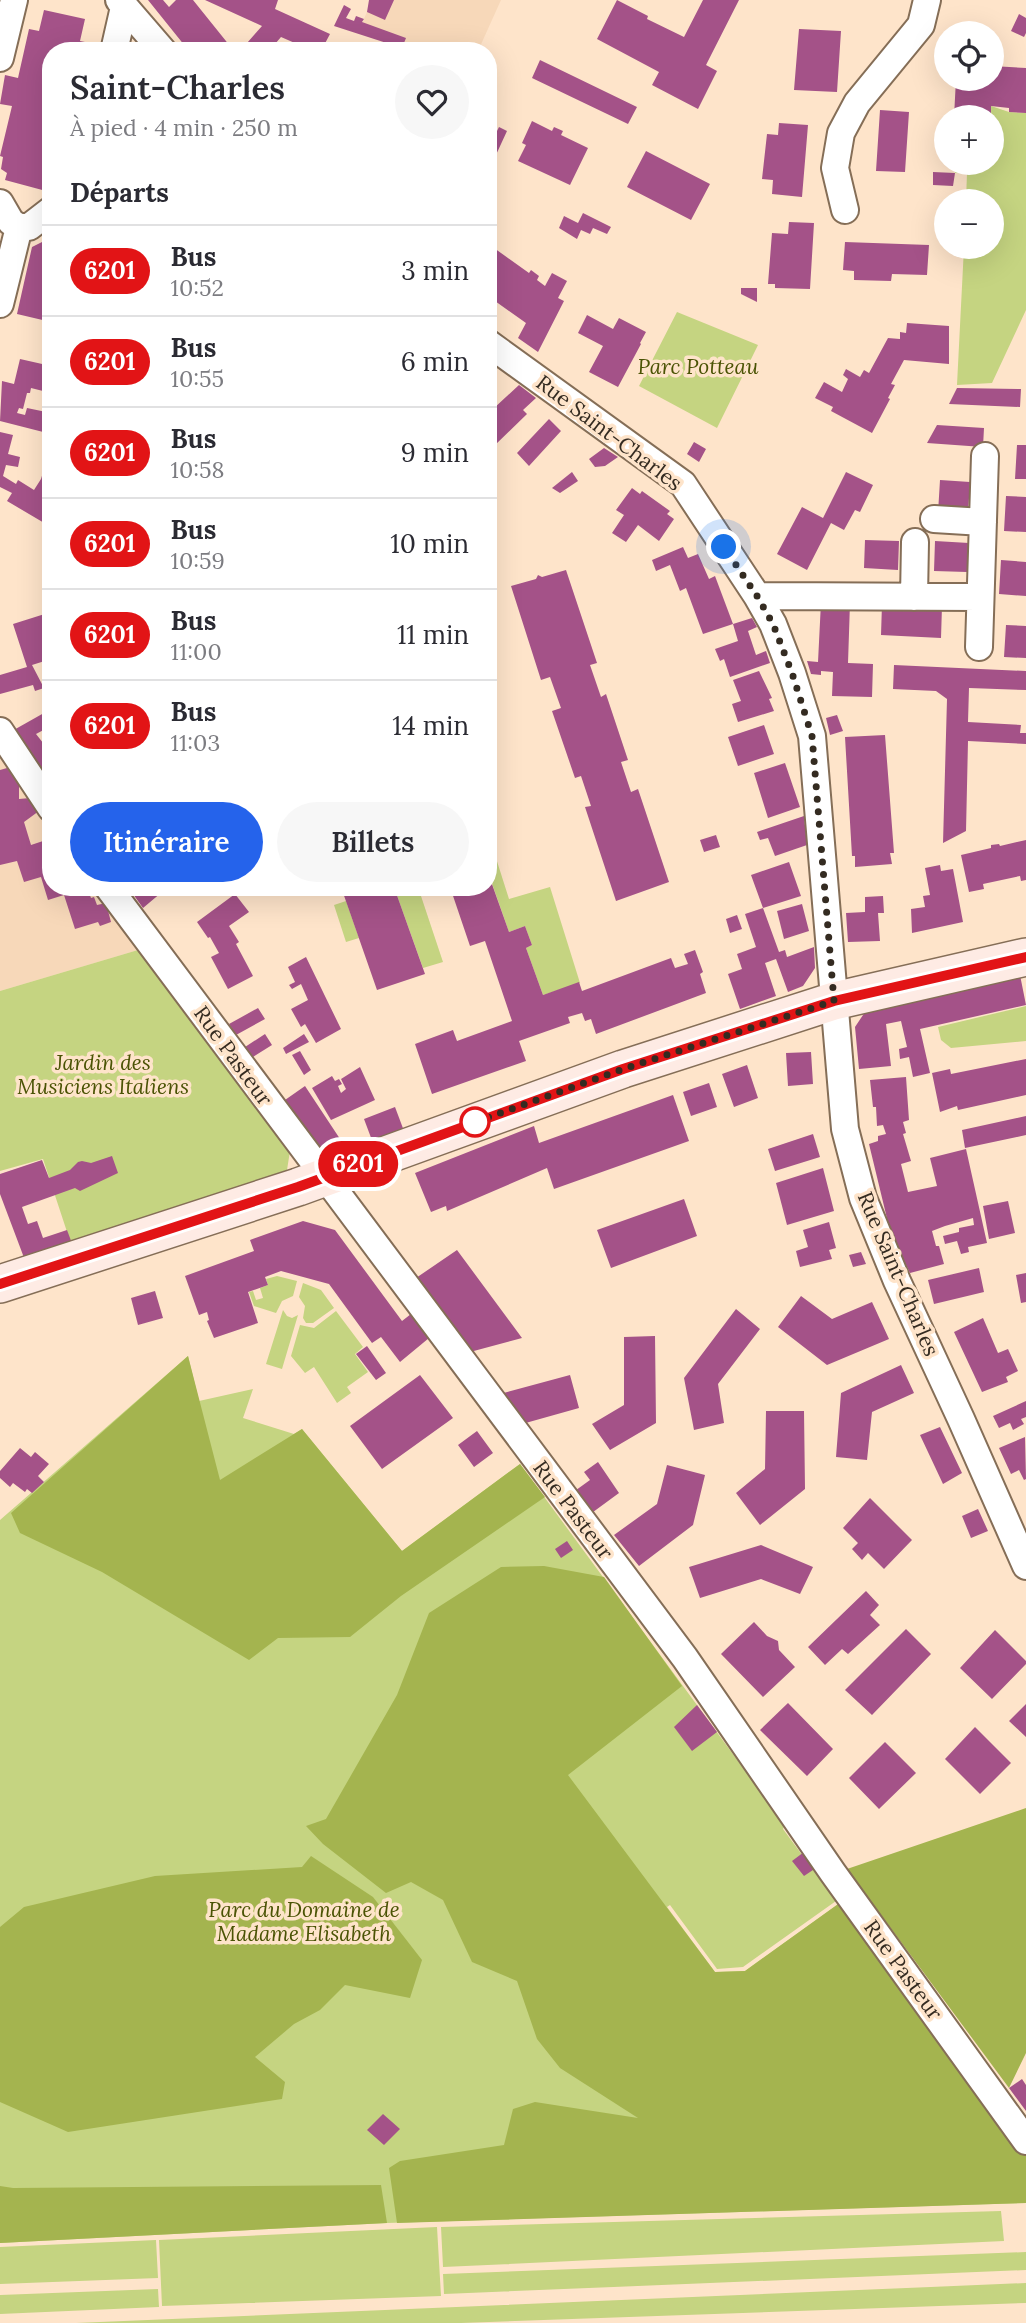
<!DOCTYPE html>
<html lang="fr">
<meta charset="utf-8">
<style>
body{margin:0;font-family:Lora,serif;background:#f7f7f7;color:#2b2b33;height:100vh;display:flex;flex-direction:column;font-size:26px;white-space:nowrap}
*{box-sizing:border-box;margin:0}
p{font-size:23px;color:#7c7c81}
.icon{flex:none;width:38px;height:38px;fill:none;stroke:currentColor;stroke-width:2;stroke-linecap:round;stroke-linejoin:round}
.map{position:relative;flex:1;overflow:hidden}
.drawer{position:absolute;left:42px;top:42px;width:455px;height:854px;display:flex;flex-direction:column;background:#fff;border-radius:28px;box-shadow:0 7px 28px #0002}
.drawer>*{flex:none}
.badge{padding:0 14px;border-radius:23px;font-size:24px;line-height:46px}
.controls{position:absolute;left:934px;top:21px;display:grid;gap:14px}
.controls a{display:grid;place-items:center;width:70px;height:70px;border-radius:50%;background:#fff;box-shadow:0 7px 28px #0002;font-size:35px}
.you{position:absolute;width:35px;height:35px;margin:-18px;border:5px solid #fff;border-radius:50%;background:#1a73e8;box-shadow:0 0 0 10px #1a73e833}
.map>.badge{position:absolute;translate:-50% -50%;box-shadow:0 0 0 4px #fff}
h2{padding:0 28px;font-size:26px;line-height:63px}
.round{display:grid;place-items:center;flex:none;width:74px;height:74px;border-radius:37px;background:#f7f7f7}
.head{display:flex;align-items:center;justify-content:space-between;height:119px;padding:0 28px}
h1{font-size:33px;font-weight:600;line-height:52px}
.cta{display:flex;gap:14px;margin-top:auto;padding:14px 28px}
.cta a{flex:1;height:80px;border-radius:42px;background:#2563eb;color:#fff;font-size:28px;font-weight:600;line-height:80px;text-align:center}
.cta a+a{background:#f7f7f7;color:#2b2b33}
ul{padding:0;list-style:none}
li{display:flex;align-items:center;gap:21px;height:91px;padding:0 28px;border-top:2px solid #e1e1e2}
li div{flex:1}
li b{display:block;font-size:26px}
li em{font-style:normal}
li .badge{min-width:77px;font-weight:700;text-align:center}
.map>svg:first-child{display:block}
.built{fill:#f7d8b9}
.green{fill:#c5d481}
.forest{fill:#a4b44f}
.building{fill:#a45288}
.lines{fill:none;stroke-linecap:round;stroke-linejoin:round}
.street-casing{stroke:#856e57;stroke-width:30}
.secondary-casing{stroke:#856e57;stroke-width:40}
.street{stroke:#fff;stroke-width:26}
.secondary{stroke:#feebe4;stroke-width:37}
.line-casing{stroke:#fff;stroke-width:16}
.line{stroke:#e21416;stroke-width:10}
.walk{stroke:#342b21;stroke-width:7;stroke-dasharray:0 12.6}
.stop-dot{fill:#fff;stroke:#e21416;stroke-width:3.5}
.labels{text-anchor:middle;stroke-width:7;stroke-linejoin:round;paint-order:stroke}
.park-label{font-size:21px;font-style:italic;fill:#4a5304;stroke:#fee4ca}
.street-label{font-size:21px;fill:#342b21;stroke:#fee4ca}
</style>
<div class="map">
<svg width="1026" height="2323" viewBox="0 0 1026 2323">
<rect width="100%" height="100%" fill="#fee4ca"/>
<path class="built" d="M372,0H501L478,51H400L401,47L358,33Z
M0,756L51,827V887H94L138,950L0,991Z"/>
<path class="green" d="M991,106L1009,112L1026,113V310L992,383L957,385L964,247H992V201H966L967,173H955L954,163H992Z
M677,312L758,345L717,428L639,386Z
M488,833L509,899L550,887L580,983L543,995L526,948L532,945L525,926L509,932L488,872Z
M394,887H418L443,962L423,968Z
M346,901L359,938L346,942L334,905Z
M138,950L290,1151L287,1170L72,1247L43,1159L0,1171V991Z
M1026,1006V1041L951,1048L941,1040L938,1027Z
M277,1276L297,1281L293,1296L282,1301L276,1313L254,1306L249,1292L253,1291L256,1300L263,1298L260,1288L268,1285L266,1279Z
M303,1283L321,1290L334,1308L313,1323H306L303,1318L305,1306L299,1297Z
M283,1310L287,1316L292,1318L298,1315L282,1369L266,1364Z
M336,1311L363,1347L355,1354L368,1372L347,1387L351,1393L337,1403L314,1367L305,1373L291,1356L300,1325L314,1328Z
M188,1356L199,1401L253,1389L243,1418L294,1434L302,1429L402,1551L520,1464L785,1825L783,1829L836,1901L743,1967L717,1969L670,1905L667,1907L715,1972L745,1971L841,1902L1026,2155V2203L387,2223L0,2243V1520Z
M1001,2211L1004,2241L443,2267L441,2227Z
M437,2227L441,2296L162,2306L159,2240Z
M156,2240L158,2278L0,2284V2247Z
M1026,2252V2270L444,2294L443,2274Z
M1026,2283V2303L461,2323H76Z
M158,2289L159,2307L0,2314V2295Z"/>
<path class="forest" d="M188,1356L220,1480L302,1429L402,1551L520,1464L545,1497L401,1596L350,1637L278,1638L249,1660L102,1572L20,1533L11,1513Z
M544,1566L604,1577L682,1686L568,1775L715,1972L745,1971L841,1902L1026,2155V2203L397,2223L389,2168L400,2161L504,2145L513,2109L535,2102L638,2118L560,2068L537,2039L517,1981L472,1962L443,1900L411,1882L386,1893L323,1844L306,1826L326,1819L397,1695L429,1613L501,1567Z
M1026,1808V2053L1009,2088L847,1869Z
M311,1856L373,1897L422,1960L410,1998L345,1985L320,2010L294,2024L255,2057L285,2082L282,2099L68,2132L0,2102V1927L24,1907L155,1876L302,1867Z
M381,2185L387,2223L0,2243V2186L13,2188Z"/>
<path class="building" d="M148,0H163L169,7L176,0H193L234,51H189Z
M205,0H278L275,9L330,34L321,51H302L304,47L281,37L269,51H240L262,26Z
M369,0H394L385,20L367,12Z
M617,0L648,16L647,19L684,37L703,0H739L706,65L717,71L698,109L652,85L659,72L597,39Z
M344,5L351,9L346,18L354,21L356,16L364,19L362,22L406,38L402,48L334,26Z
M44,10L85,19L80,41L90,43L89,51H51V184H48L46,191L5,180L7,173L1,169L3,157L0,156L12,106L0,104L5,75L18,78L29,29L39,31Z
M1019,14L1026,18V33L1024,37L1011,31Z
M799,29L841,31L837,92L794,90Z
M540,60L637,107L628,124L532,78Z
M992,66L1026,68V113L1009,112V108L991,106V117H954L956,79H992Z
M880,110L909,112L905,172L876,171Z
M532,121L552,131L554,127L563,131L561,135L588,148L570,185L518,161L526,145L522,143Z
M779,123L808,125L802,197L772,194L773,180L762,179L767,134L778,135Z
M499,127L507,131L495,157L488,153V149Z
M646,151L710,184L691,220L627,187Z
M933,172L955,173L953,186L933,185Z
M583,213L611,227L607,234L593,228L590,234L581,230L577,239L559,228L564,216L578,223Z
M789,222L814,223L810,289L775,288V284H768L772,233L788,234Z
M488,237L497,244L494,248L529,273L531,270L539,276L537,280L545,286L552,273L567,281L558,298L564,301L538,352L518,338L526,323L488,296Z
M46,240L51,242V322L17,314L32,247Z
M845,242L929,245L927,275L892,274L891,281L854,280V271L843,270Z
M741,288H757V302L741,294Z
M587,315L613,329L619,318L646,332L640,343L641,344L618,387L589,372L603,346L578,333Z
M907,323L949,326V364L904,360L891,384L895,385L888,398L890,399L872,433L831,411L833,407L815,398L824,382L842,392L848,379L843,375L846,369L860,377L864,370L869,373L888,338L900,339V332L906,333Z
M20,359L51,366V393L31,388L30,393H27L23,409L19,408L17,413L25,415L27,408L51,413V434L0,421L2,381L14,384Z
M519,385L536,398L523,410L527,414L494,446L488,440V403L493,409Z
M957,388L1021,389L1020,407L949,404Z
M549,419L561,431L529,466L517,453Z
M937,425L984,428L983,447L927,443Z
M0,432L13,435L8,454L20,457L18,467L6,465L3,476L16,484L18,480L34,490L41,479L51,446V527L7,501L12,493L0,487Z
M694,442L706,449L699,462L687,454Z
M1017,445H1026V479H1015Z
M604,448L618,457L605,466L595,467L589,459Z
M572,472L578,481L560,493L552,488Z
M846,472L873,485L860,512L855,510L844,530L831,523L807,570L777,554L802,507L823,518Z
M940,480L970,482L968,514L938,513Z
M632,488L640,494L642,491L670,511L667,514L674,519L659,541L638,525L626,542L612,533L624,515L616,510Z
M1006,496L1026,497V532L1004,531Z
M865,540L899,541L898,570L864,568Z
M935,541L969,543L967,572L934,571Z
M683,547L688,558L698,554L709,579L715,576L733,624L752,618L757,627L748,631L756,655L766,651L770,663L730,677L724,659L720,661L715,649L738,641L733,624L703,634L686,588L680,591L670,565L656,571L652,560Z
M1001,560L1026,562V596L999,594Z
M566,570L597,663L590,665L601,697L606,694L628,760L621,762L631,792L638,789L669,882L616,901L585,807L591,806L581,776L575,778L552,711L561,708L550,677L541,680L511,586L536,579L538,575L542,577Z
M821,602L850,603L848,663L873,664L872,697L832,696L833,672L821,671V675L811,674L807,661L818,662Z
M882,604L942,606L941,638L881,635Z
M51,612V659L32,665L44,688L35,691L33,685L0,694V675L27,667L13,624Z
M1006,625L1026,626V658L1004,657Z
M894,665L1026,671V690L969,688L968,722L1021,725L1020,733H1026V744L968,741L966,831L943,843L947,699L936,691L893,689Z
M759,671L772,698L769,699L774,711L738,722L732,704L741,701L733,680Z
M51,709V726L36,734L51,753V783L12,731Z
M837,715L843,731L830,735L826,718Z
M764,725L774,754L738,766L728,737Z
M885,735L894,853H890L892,864L855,867V856H852L845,737Z
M785,763L800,807L768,818L754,773Z
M7,768L19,784V799L30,798L39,811L24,822L31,845L46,840L51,856V887H87L91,898L94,897L97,905L106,903L111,922L100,926L98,922L75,929L64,895L48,900L41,877L24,882L17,861L0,865V770Z
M804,816L807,845L775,856L768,838L760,840L757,832Z
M716,835L720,847L704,852L700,840Z
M1026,840V880L1021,881L1020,876L983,884L984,889L969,892L961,855L991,848V845L999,844L1000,846Z
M789,862L801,896L763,908L779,952L785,950L787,957L814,947L815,968L803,986L788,992L776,959L765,963L776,996L740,1009L728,974L742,969L737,954L756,947L745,914L763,908L751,875Z
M940,865L941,871L953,869L963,922L912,933L911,909L925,907L923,896L930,895L925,868Z
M488,873L509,932L525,926L532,945L526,948L543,995L579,982L582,991L671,958L675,968L688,964L684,954L695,950L703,972L700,974L706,993L596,1034L591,1019L585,1021L582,1013L568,1017L570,1023L519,1041L526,1061L432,1094L415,1044L453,1030L457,1041L512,1021L485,941L470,946L450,887H488Z
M128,887H168L143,908Z
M341,887H394L425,974L377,990Z
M235,894L249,912L229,926L239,942L236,944L253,976L228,989L211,957L219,953L210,937L208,938L197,922Z
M883,896L884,913H878L880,941L848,942L846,913L865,912V897Z
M802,904L809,931L784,939L777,911Z
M737,915L742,929L730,933L726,919Z
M306,957L341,1029L316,1043L305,1024L301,1027L291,1009L308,1000L301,984L292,989L289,985L295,982L288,967Z
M1020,975L1026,1005L920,1029L930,1073L913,1077L909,1057L900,1059L899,1049L907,1047L901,1021L886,1024L891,1066L859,1069L855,1027L867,1009Z
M258,1008L265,1019L236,1035L229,1024Z
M265,1034L272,1045L253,1057L245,1047Z
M304,1034L309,1042L286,1054L283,1048Z
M300,1051L311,1070L304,1075L292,1055Z
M811,1052L813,1084L788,1086L786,1053Z
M1026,1059V1095L958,1110L957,1106L940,1112L932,1073L950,1069L951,1074Z
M747,1065L758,1098L734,1107L722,1074Z
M360,1067L375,1100L331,1120L312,1088L332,1076L335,1081L339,1079L342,1084L338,1086L341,1093L346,1089L341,1079Z
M906,1077L909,1120L903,1122L906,1133L903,1134L911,1161L901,1164L908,1192L937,1186L930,1158L966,1149L987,1243L968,1247L969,1252L961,1254L957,1241L945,1244L943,1236L959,1232V1228L974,1225L973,1218L945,1226L932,1231L936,1246H939L944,1264L910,1273L891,1235L869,1144L878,1141V1136L886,1134L883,1125L877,1126L876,1107H873L870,1080Z
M709,1083L717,1107L691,1116L683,1092Z
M305,1086L348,1151L336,1155L321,1149L285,1100Z
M673,1095L689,1141L554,1189L547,1168L447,1211L446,1206L431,1212L415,1173L534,1126L539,1143Z
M395,1107L404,1131L373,1143L364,1119Z
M1026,1116V1135L965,1148L962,1130Z
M813,1134L820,1157L775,1171L768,1149Z
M112,1156L118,1173L80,1191L75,1188L22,1207L28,1224L37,1221L43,1238L67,1230L73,1246L26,1263L0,1194V1174L42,1160L49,1178L70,1170L78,1162L82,1161L91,1163Z
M823,1168L834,1211L787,1225L776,1183Z
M684,1199L697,1236L611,1268L597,1230Z
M1008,1201L1015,1233L989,1239L983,1206Z
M303,1221L335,1230L402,1321L411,1314L429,1338L400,1362L381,1337L372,1343L329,1284L281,1271L265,1277L268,1285L248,1292L258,1323L214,1338L207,1321L209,1320L207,1312L199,1315L185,1276L254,1251L250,1240Z
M829,1222L836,1248L829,1250L832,1259L800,1267L796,1251L808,1247L803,1230Z
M457,1250L522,1338L470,1352L416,1278Z
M861,1252L866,1264L853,1267L849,1255Z
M979,1268L984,1292L934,1304L928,1280Z
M1026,1273V1302L1021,1303L1016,1275Z
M155,1291L163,1318L138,1325L131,1298Z
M801,1296L832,1319L872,1302L889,1339L827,1365L778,1327Z
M736,1309L760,1329L718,1384L724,1423L694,1430L684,1378Z
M983,1318L998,1353L1008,1349L1018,1371L1006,1377L1008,1382L982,1392L954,1332Z
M655,1336L656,1423L610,1450L592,1424L624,1405V1337Z
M367,1346L386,1373L376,1380L356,1354Z
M901,1365L914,1393L872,1412L867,1460L836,1457L841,1393Z
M420,1375L453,1418L382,1469L350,1426Z
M570,1375L579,1408L522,1424L500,1394Z
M1026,1401V1417L1021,1419L1024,1424L1013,1430L1010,1423L999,1428L993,1416Z
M766,1411H804L805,1489L760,1525L736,1493L765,1469Z
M940,1427L962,1473L943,1484L920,1435Z
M477,1431L493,1453L474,1467L458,1445Z
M1025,1437L1026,1479L1024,1480L1019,1470L1011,1474L999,1448Z
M20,1448L31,1457L35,1452L49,1464L38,1476L44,1482L32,1493L27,1489L25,1492L13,1483L10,1487L0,1478V1471Z
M598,1462L619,1493L589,1515L572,1493L590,1480L584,1472Z
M667,1465L705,1475L693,1525L639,1566L614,1535L657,1504Z
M870,1498L912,1540L884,1569L868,1553L862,1560L852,1549L858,1543L843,1528Z
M978,1509L988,1531L971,1538L962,1516Z
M567,1541L573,1550L561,1558L555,1549Z
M761,1545L813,1567L800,1594L761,1579L700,1598L689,1567Z
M866,1591L879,1605L870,1615L880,1625L848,1654L842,1649L825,1665L808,1647Z
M754,1622L767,1636L778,1641L779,1650L795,1667L763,1697L721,1654Z
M906,1629L931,1654L872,1715L845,1690Z
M995,1630L1026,1661V1664L992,1699L960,1668Z
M788,1703L833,1749L807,1776L760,1730Z
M1026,1704V1737L1009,1721Z
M697,1705L717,1732L692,1751L674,1727Z
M975,1727L1011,1763L980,1794L945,1759Z
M885,1742L916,1773L879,1809L849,1778Z
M804,1852L816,1868L804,1876L792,1861Z
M1022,2079L1026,2085V2111L1009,2088Z
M383,2114L400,2129L384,2145L367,2130Z"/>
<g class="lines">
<defs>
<path id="street" d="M119,0L163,51
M114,51L124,7
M0,58L14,0
M0,203L11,222L19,227
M845,210L835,168L841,133L857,103L921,25L927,0
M19,227H29L51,210
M0,304L19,227
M488,343L683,484L757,596L773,624L792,673L812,736L845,1129L863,1198L897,1281L961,1419L1026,1566
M934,519L983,522
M757,596L980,597
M914,597L915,542
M979,647L985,456
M0,731L51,808
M108,887L685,1658L833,1873L1026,2141"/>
<path id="secondary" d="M0,1284L298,1187L623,1069L834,1001L1026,957"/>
</defs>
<use href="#street" class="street-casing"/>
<use href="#secondary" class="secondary-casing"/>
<use href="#street" class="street"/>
<use href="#secondary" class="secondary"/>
</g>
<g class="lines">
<defs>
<path id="line" d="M0,1284L298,1187L623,1069L834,1001L1026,957"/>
</defs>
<use href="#line" class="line-casing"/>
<use href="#line" class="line"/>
<path class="walk" d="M475,1122L464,1126L623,1069L834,1001L812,736L792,673L773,624L757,596L724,547"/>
</g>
<circle class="stop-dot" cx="475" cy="1122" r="14"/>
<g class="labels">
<g class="park-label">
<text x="698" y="374">Parc Potteau</text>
<text x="103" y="1070">Jardin des<tspan x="103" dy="24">Musiciens Italiens</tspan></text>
<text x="304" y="1917">Parc du Domaine de<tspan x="304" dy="24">Madame Elisabeth</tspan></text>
</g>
<g class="street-label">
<text transform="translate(609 433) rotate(37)" y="7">Rue Saint-Charles</text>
<text transform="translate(233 1056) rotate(54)" y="7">Rue Pasteur</text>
<text transform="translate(898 1274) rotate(67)" y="7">Rue Saint-Charles</text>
<text transform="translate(573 1510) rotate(53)" y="7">Rue Pasteur</text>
<text transform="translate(903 1970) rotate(54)" y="7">Rue Pasteur</text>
</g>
</g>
</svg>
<div class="controls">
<a><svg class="icon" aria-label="locate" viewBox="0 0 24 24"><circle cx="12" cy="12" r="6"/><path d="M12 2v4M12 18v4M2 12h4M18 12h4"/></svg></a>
<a>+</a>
<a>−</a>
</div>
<div class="you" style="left:724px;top:547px"></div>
<b class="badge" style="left:358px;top:1164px;background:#e21416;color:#fff">6201</b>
<section class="drawer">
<div class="head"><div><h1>Saint-Charles</h1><p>À pied · 4 min · 250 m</p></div><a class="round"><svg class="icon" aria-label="heart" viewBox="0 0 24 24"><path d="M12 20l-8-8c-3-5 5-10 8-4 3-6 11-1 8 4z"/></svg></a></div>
<h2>Départs</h2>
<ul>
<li><span class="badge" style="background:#e21416;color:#fff">6201</span><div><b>Bus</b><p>10:52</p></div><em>3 min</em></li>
<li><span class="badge" style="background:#e21416;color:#fff">6201</span><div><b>Bus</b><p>10:55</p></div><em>6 min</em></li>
<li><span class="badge" style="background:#e21416;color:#fff">6201</span><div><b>Bus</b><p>10:58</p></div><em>9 min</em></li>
<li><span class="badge" style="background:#e21416;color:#fff">6201</span><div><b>Bus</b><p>10:59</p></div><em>10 min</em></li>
<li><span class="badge" style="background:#e21416;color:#fff">6201</span><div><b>Bus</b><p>11:00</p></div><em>11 min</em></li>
<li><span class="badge" style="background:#e21416;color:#fff">6201</span><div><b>Bus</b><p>11:03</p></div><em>14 min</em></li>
</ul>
<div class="cta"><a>Itinéraire</a><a>Billets</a></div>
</section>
</div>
